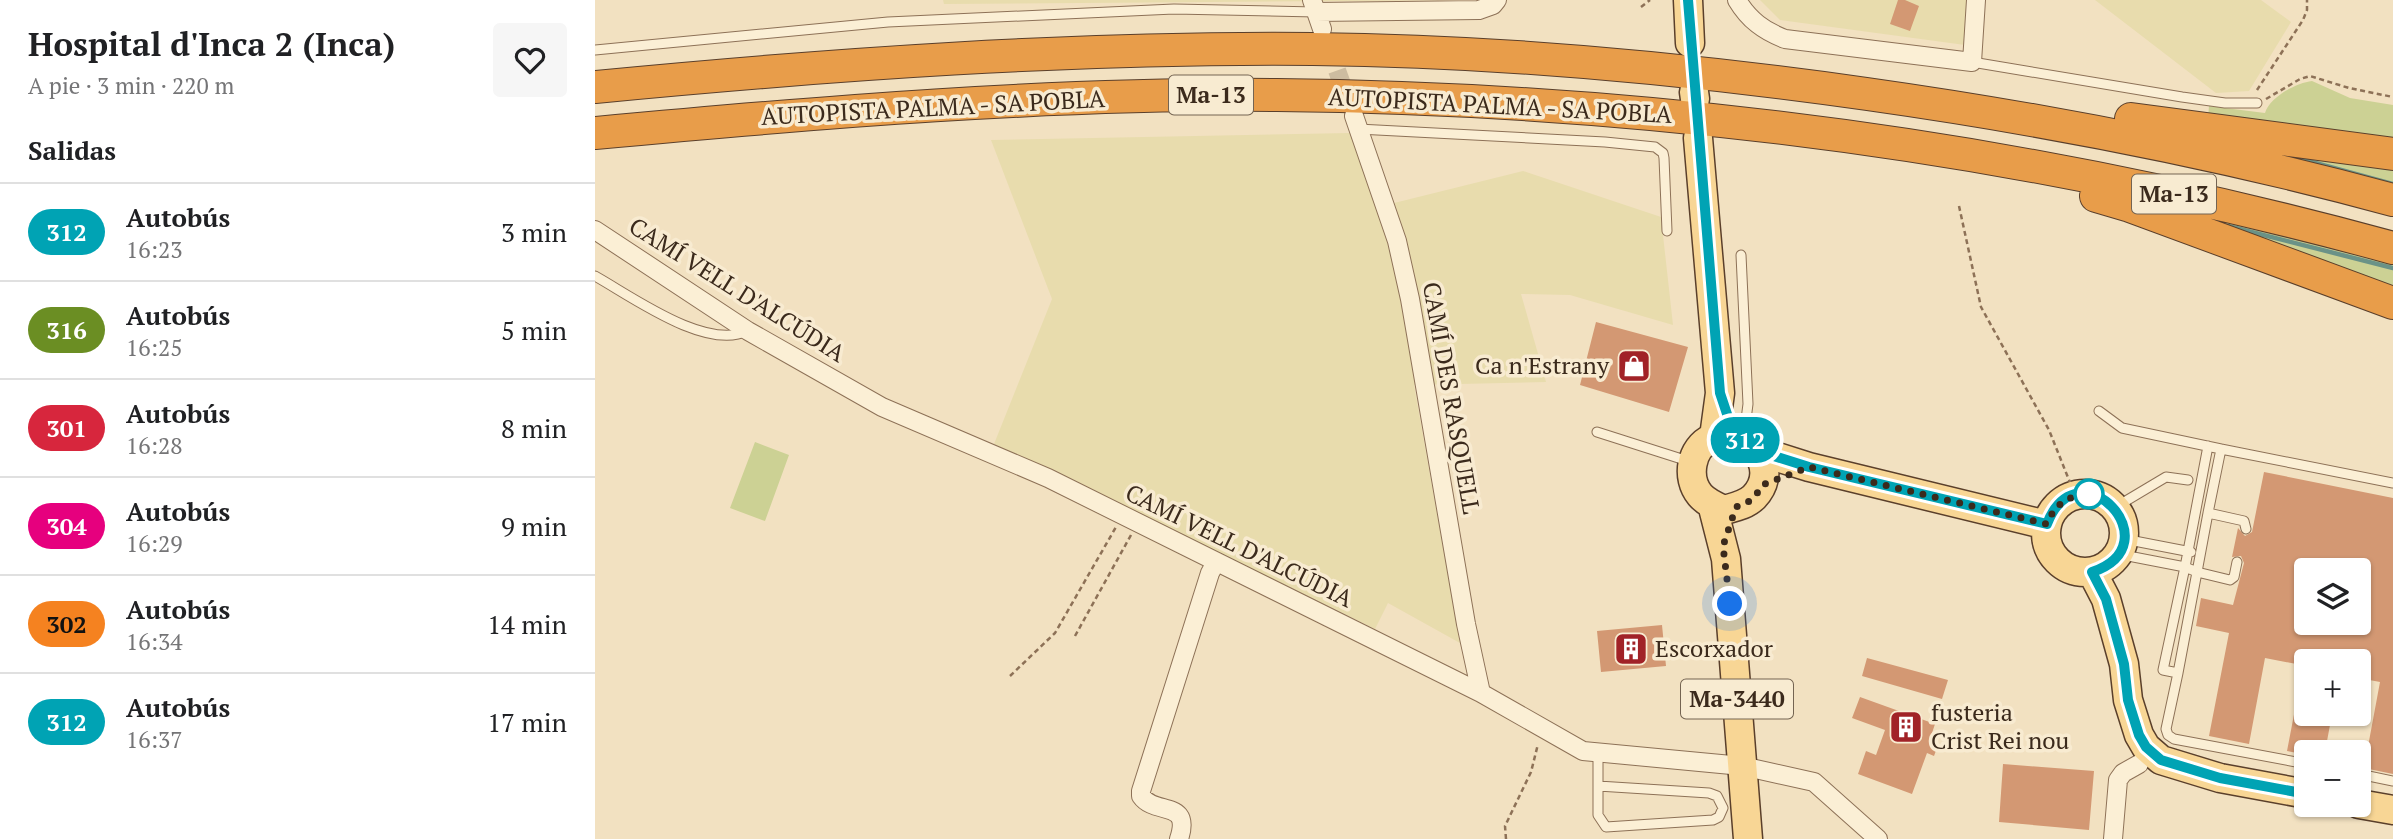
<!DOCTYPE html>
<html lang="es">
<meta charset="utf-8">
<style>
body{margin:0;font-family:"PT Serif",serif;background:#f6f6f6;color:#202124;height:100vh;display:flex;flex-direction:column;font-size:26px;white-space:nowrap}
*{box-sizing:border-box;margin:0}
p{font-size:23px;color:#757577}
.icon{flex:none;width:38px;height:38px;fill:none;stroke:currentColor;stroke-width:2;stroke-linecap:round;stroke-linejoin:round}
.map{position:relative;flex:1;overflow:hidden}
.panel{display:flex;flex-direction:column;background:#fff;width:595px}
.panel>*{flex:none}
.badge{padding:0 14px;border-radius:23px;font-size:24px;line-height:46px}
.fabs{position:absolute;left:1699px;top:558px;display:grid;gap:14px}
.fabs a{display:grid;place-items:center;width:77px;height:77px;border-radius:7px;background:#fff;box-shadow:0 2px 5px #0004;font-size:35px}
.you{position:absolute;width:35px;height:35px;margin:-18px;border:5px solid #fff;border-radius:50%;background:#1a73e8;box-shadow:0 0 0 10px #1a73e833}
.map>.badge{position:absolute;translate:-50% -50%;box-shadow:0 0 0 4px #fff}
h2{padding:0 28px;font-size:26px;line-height:63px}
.round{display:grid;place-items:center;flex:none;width:74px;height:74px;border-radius:7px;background:#f6f6f6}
.summary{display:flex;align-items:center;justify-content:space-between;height:119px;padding:0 28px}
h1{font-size:33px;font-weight:700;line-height:52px}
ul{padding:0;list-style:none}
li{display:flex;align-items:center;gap:21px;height:98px;padding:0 28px;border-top:2px solid #e0e0e0}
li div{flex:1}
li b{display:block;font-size:26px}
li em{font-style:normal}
li .badge{min-width:77px;font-weight:700;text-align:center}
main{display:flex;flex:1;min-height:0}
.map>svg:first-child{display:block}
.farmland{fill:#e8dcad}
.green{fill:#ccd194}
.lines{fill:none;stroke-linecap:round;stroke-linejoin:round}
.stream{stroke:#6a9287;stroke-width:4.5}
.building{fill:#d39873;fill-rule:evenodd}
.street-tunnel{stroke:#cdbca0;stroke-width:18;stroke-dasharray:18 9;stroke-linecap:butt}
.lane-casing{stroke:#8d7157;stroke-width:11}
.street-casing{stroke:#8d7157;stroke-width:20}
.primary-casing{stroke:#5a3f2b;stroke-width:31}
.highway-casing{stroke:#5a3f2b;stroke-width:34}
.path{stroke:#8d7157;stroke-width:2.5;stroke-dasharray:5 3.5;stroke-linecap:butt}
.lane{stroke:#fbefd5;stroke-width:9}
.street{stroke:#fbefd5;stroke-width:18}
.primary{stroke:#f8d695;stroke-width:28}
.highway{stroke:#e89d4a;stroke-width:32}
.line-casing{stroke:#fff;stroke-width:16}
.line{stroke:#00a3b4;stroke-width:10}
.walk{stroke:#3b2a1c;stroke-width:7;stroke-dasharray:0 12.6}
.stop-dot{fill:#fff;stroke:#00a3b4;stroke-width:3.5}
.labels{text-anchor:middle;stroke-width:7;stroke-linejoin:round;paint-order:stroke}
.shield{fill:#f8ebd1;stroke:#746452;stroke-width:2}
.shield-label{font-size:23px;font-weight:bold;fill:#3b2a1c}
.street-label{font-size:24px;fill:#3b2a1c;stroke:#f8ebd1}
.poi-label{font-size:24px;fill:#3b2a1c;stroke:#f8ebd1;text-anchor:start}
</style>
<main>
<section class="panel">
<div class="summary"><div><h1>Hospital d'Inca 2 (Inca)</h1><p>A pie · 3 min · 220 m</p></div><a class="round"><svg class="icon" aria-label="heart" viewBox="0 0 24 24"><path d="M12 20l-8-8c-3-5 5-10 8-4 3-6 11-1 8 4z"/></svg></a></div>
<h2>Salidas</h2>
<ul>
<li><span class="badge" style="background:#00a3b4;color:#fff">312</span><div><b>Autobús</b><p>16:23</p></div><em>3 min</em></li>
<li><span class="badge" style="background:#6b8e23;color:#fff">316</span><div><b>Autobús</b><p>16:25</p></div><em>5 min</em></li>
<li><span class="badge" style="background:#d7263d;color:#fff">301</span><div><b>Autobús</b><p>16:28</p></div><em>8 min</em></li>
<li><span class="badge" style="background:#e6007e;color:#fff">304</span><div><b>Autobús</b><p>16:29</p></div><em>9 min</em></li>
<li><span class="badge" style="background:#f58220;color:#111">302</span><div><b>Autobús</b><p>16:34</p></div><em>14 min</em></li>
<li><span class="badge" style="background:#00a3b4;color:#fff">312</span><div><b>Autobús</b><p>16:37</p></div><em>17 min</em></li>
</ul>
</section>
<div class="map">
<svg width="1798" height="839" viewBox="0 0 1798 839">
<rect width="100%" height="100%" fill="#f2e1c1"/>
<path class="farmland" d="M348,0H872L349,4Z
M1165,0H1373L1370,45L1185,20Z
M1500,0H1666L1696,22L1654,91L1621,93Z
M755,133L783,207L928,171L1066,217L1078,325L975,295L926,294L951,382L819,385L865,643L793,603L780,629L399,444L457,299L396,140Z"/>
<path class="green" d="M1717,81L1755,98L1798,105V142L1613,119L1614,106L1670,113C1675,97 1701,83 1717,81Z
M1613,136L1798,161V186Z
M1619,217L1798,262V293L1617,227Z
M160,442L194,455L170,521L135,508Z"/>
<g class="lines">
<path class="stream" d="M1691,155L1798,184
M1633,226L1798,268"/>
</g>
<path class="building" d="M1303,0H1310L1324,6L1315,31L1295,24Z
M1001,322L1093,347L1074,412L985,385Z
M1669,472L1798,498V774L1769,768L1785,682L1764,678V662H1712V666L1670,658L1654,744L1614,736L1634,633L1601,626L1606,598L1638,605L1649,563L1646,556L1637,557L1643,528L1650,536L1657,532ZM1712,570H1764V623H1712Z
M1067,625L1071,666L1006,672L1002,631Z
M1272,658L1353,680L1347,699L1267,676Z
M1706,678H1712V714H1737L1730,752H1712V755L1692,751Z
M1265,697L1340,724L1334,742L1343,745L1339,756L1332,753L1317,794L1263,774L1271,751L1281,755L1290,730L1257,718Z
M1408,764L1499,771L1494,830L1404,822Z"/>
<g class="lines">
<path class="street-tunnel" d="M733,45L753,101"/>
<defs>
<path id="lane" d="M0,50L293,22L579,9L721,12
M1377,62L1587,97L1630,103H1662
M763,129L1010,142L1060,147L1068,153L1069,158L1072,231
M1146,255L1153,404L1149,435
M0,276C36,296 111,351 152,331
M1504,411L1527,428L1626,449
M1002,432L1093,461
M1613,446L1590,567L1602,572L1613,513
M1519,508L1571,477L1593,480
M1651,529L1649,521L1613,513L1626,449L1798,483
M1529,539L1596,552
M1523,554L1590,567L1568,670L1583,673L1602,572L1635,580L1639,577L1642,562
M1583,673L1571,729L1573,735L1579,739L1712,764
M1003,753V815L1011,827L1118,820L1124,817L1128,808L1122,796L1114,793L1003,786
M1764,774L1798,781"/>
<path id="street" d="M717,0L727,29
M1142,0C1154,20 1169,31 1190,39L1377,62L1381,0
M721,12L884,10L898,5L902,0
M759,116L802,241L815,299L871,624L886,693
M0,230L153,331L287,407L453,478L886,693L988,751L1147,766L1219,782L1283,839
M584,839C597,799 560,816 546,796V791L615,573L621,562
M1518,839L1523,780L1528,773L1544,764"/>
<path id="primary" d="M1093,0L1095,43
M1099,92L1100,99
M1103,138L1125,393L1119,437
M1139,435C1165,444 1181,474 1159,497C1151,505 1140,507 1129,510C1120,506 1111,502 1105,495C1091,478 1095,448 1117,438C1123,436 1132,436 1139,435Z
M1163,451L1214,467L1452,525
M1451 533a39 39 0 1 1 78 0a39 39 0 1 1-78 0Z
M1117,504L1131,559L1153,839
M1497,572L1511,599L1529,664L1533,700L1544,735L1551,747L1566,760L1625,778L1712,794
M1764,804L1798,810"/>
<path id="highway" d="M0,87C239,64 478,47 718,49C904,51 1088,68 1272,94C1449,119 1625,153 1798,200
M1536,119L1798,154
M0,133C227,112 454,93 682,95C1059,99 1434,148 1798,248
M1501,196L1535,206L1798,303"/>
</defs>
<use href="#lane" class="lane-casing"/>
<use href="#street" class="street-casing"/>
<use href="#primary" class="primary-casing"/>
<use href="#highway" class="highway-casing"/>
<path class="path" d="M1046,7L1055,0
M1662,90L1708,20L1712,10V0
M1671,99L1705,79L1715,76L1754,88L1798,97
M1364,206L1386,307L1454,430L1480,495
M480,636L536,535
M415,676L460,633L521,527
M911,839L910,826L936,772L943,744"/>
<use href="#lane" class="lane"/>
<use href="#street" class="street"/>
<use href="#primary" class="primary"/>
<use href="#highway" class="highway"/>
</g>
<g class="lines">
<defs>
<path id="line" d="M1093,0L1125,393L1139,435L1156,443L1163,451L1214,467L1452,524C1483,443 1580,544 1497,572L1511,599L1529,664L1533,700L1544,735L1551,747L1566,760L1625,778L1712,794"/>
</defs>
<use href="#line" class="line-casing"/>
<use href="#line" class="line"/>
<path class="walk" d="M1135,604L1128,546L1141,507L1152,503L1161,495L1167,485L1214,467L1452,524C1460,504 1472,496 1494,494"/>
</g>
<defs>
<symbol id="shop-square" viewBox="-11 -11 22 22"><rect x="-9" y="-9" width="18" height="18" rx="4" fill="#a12227" stroke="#f8ebd1"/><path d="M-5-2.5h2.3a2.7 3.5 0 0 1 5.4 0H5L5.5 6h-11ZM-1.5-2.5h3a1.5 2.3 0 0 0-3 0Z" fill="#fff"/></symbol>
<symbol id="building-square" viewBox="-11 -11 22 22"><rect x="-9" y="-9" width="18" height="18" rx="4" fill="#a12227" stroke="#f8ebd1"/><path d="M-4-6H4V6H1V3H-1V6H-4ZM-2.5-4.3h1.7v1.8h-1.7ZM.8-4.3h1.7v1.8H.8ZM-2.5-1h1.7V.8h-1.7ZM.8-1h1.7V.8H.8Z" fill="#fff"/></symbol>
</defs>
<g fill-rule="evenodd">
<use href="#shop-square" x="1020" y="347" width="38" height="38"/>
<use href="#building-square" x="1017" y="630" width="38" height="38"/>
<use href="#building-square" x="1292" y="708" width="38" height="38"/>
</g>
<circle class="stop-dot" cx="1494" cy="494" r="14"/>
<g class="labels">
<g class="shield">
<rect x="574" y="75.5" width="84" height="39" rx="5"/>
<rect x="1537" y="174.5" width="84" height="39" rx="5"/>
<rect x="1086" y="679.5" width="112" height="39" rx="5"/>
</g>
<g class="shield-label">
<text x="616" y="103">Ma-13</text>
<text x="1579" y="202">Ma-13</text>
<text x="1142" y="707">Ma-3440</text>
</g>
<g class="street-label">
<text transform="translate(905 106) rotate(3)" y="8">AUTOPISTA PALMA - SA POBLA</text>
<text transform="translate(338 108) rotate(-3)" y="8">AUTOPISTA PALMA - SA POBLA</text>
<text transform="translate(142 290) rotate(32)" y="8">CAMÍ VELL D'ALCÚDIA</text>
<text transform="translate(856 398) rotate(80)" y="8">CAMÍ DES RASQUELL</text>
<text transform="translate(644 546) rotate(26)" y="8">CAMÍ VELL D'ALCÚDIA</text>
</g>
<g class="poi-label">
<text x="1014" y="374" text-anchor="end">Ca n'Estrany</text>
<text x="1060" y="657">Escorxador</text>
<text x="1336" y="721">fusteria<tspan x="1336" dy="28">Crist Rei nou</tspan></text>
</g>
</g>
</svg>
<div class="fabs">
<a><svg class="icon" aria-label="layers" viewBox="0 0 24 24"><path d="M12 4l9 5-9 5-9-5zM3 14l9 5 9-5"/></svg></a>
<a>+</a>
<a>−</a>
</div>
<div class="you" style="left:1135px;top:604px"></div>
<b class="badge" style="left:1150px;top:440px;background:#00a3b4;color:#fff">312</b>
</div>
</main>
